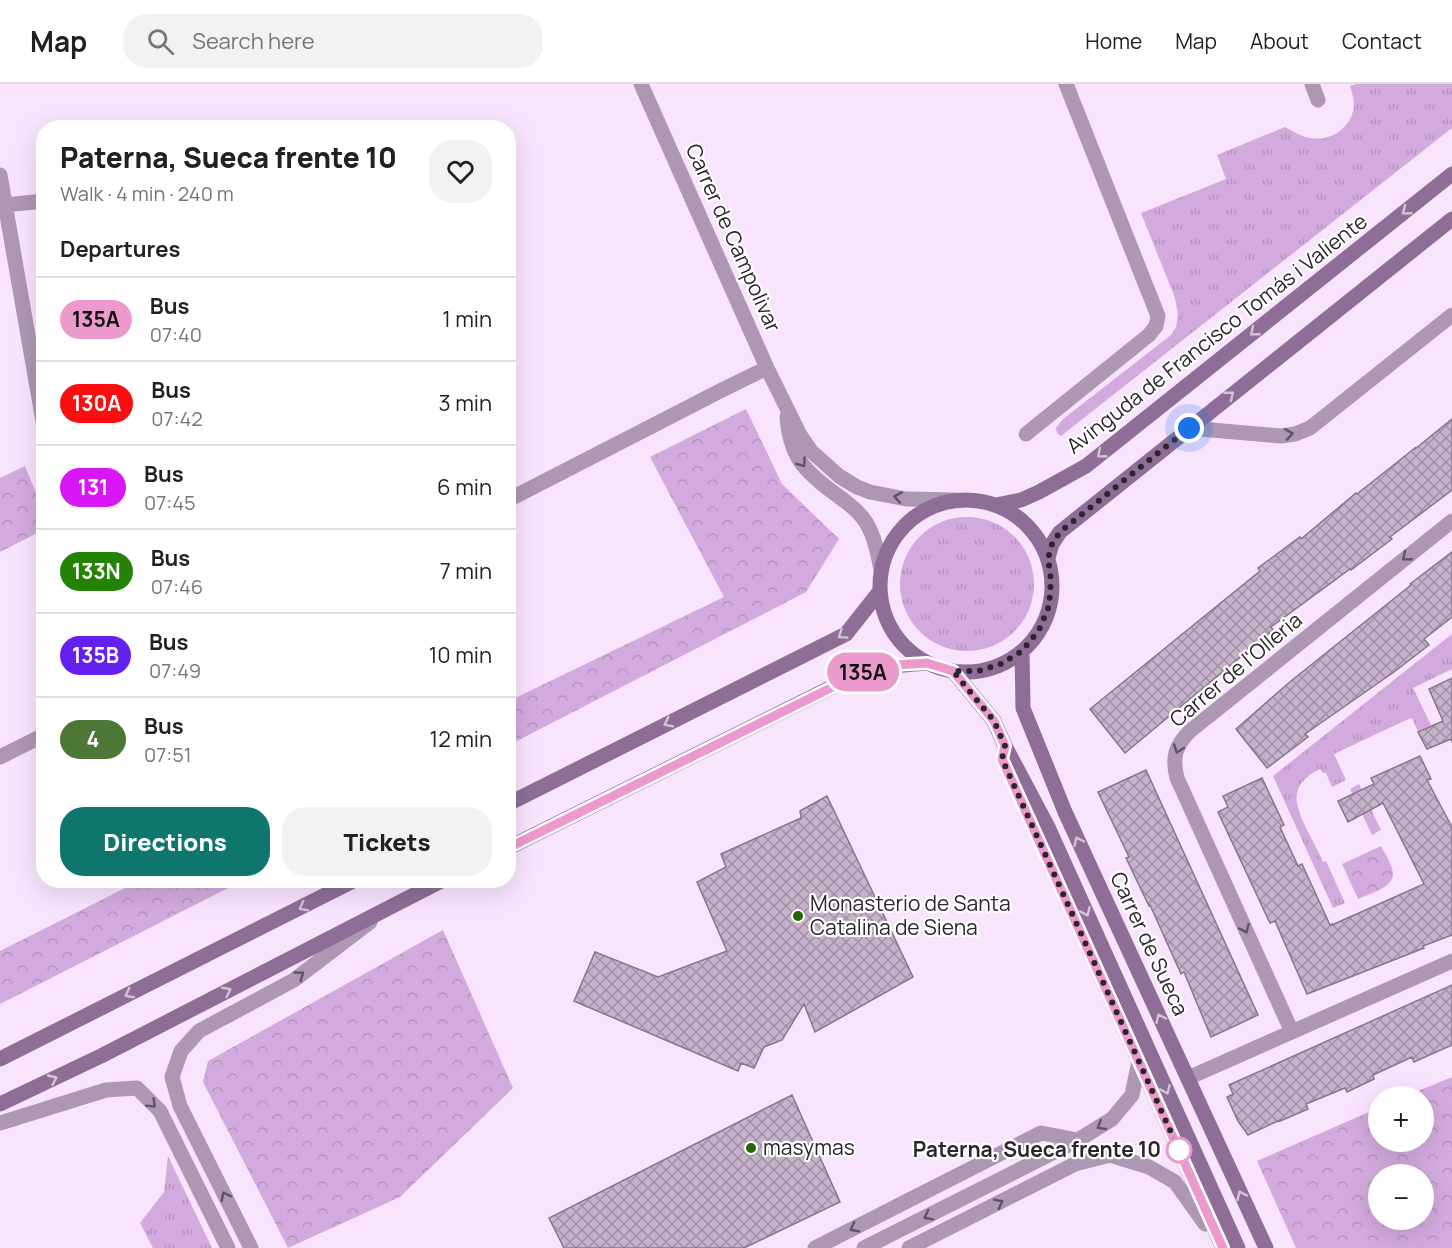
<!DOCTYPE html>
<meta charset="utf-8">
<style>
body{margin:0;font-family:Manrope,sans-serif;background:#f2f2f2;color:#202124;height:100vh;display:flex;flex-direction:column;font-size:22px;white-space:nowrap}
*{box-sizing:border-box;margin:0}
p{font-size:20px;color:#757577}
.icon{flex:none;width:33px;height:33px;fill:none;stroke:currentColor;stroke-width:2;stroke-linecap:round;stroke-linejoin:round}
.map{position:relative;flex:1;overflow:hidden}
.details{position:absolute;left:36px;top:36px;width:480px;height:768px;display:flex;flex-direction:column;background:#fff;border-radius:24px;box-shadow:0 6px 24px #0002}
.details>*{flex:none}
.badge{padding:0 12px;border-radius:20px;font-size:21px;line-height:39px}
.tools{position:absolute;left:1368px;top:1002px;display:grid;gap:12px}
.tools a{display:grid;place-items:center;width:66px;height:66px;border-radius:50%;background:#fff;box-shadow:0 6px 24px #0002;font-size:30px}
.you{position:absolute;width:30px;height:30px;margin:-15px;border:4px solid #fff;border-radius:50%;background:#1a73e8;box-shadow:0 0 0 9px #1a73e833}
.map>.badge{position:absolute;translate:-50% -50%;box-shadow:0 0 0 3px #fff}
h2{padding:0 24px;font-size:22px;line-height:54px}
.round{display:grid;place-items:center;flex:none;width:63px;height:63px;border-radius:24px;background:#f2f2f2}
.head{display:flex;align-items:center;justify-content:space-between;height:102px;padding:0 24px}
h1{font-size:28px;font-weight:800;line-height:45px}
.action{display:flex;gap:12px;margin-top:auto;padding:12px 24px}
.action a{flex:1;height:69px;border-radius:24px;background:#0f766e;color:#fff;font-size:24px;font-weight:800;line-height:69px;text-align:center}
.action a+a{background:#f2f2f2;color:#202124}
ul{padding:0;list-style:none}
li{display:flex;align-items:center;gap:18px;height:84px;padding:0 24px;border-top:2px solid #e0e0e0}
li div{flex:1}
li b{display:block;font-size:22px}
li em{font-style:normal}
li .badge{min-width:66px;font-weight:700;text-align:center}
header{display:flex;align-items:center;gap:36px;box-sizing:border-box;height:84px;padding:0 30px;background:#fff;border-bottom:2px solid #e0e0e0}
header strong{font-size:28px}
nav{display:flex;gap:33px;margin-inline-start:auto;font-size:21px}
.search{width:420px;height:54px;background:#f2f2f2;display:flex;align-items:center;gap:15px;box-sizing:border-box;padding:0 21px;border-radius:24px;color:#757577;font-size:22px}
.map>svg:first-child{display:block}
.grass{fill:url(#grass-tufts)}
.park{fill:url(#park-crowns);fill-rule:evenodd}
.building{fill:url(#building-cross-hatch);stroke:#87758c;stroke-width:1.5}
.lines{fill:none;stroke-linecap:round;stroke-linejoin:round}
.minor{stroke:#ad97b3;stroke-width:15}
.secondary{stroke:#8e6e97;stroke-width:15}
.oneway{stroke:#d2c5d5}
.oneway2{stroke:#605363}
.line-casing{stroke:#fff;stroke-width:14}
.line{stroke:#ec99ce;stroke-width:9}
.walk{stroke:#2c252e;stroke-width:6;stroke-dasharray:0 10.8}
.poi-dot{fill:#216800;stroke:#fff;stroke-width:2}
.stop-dot{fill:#fff;stroke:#ec99ce;stroke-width:3}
.labels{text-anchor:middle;stroke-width:4.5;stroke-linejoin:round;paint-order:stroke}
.street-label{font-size:21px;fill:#2c252e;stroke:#fff}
.poi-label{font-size:21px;fill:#2c252e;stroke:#fff;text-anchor:start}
.stop-label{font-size:21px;font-weight:bold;fill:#2c252e;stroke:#fff;text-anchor:end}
</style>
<header>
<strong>Map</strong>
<div class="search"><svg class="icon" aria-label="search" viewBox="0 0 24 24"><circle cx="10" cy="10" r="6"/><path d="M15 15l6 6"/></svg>Search here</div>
<nav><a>Home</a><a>Map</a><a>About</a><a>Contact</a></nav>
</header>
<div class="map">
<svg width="1452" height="1164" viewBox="0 0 1452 1164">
<defs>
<pattern id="grass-tufts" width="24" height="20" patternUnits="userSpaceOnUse" patternTransform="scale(1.5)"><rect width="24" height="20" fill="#d3aade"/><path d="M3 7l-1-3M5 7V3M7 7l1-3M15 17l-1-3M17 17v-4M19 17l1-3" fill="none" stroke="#b592bf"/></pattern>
<pattern id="park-crowns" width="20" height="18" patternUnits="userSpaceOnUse" patternTransform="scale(1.5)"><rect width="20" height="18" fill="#d3aade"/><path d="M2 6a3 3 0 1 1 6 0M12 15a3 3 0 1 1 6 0" fill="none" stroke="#b592bf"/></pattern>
<pattern id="building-cross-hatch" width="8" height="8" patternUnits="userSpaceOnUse" patternTransform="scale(1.5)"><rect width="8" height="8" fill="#c6b3cb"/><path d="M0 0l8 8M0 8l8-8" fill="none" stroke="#a191a5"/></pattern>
</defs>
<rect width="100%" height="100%" fill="#f8e4fd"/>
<path class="grass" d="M1356,0H1452V44L1061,352L1057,349L1056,344L1063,335L1171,251L1176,243L1178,231L1175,214L1141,129L1226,95L1217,71L1285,43C1294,48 1302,53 1311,54C1332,58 1353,42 1354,21C1354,14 1352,9 1350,2Z
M900 500a67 67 0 1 1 134 0a67 67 0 1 1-134 0Z
M1452,550V585L1413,604L1431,641L1418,648L1412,634L1404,637L1334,670L1346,696L1332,703L1326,689H1323L1320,685C1290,700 1293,717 1306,744C1312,755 1318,767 1323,778L1326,777L1345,819L1333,824L1273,692Z
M1359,700L1381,746L1372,751L1350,705Z
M168,1072L212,1164H153L140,1139L164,1108Z"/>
<path class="park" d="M746,325L782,400L839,455L806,508L509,661V617L724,513L650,373Z
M25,382L43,426V446L0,468V394Z
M1381,762C1385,770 1393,781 1393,790C1393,804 1369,810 1358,815L1342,780Z
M141,796L242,797L0,920V867Z
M443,846L513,1004L400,1113L288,1164L203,998L208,977Z
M1452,993V1164H1296L1257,1077L1378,1024V1058H1424V1012H1406ZM1424,1090V1136H1378V1090Z"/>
<path class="building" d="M1452,335V406L1390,453L1392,455L1351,486L1350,485L1271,543L1273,546L1125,669L1090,625L1260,487L1258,484L1300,453L1301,455L1356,409L1357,410L1415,364V365Z
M1452,468V533L1424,555L1429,561L1394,588L1305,650L1308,653L1267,684L1236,645L1291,597L1411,501L1410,500Z
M1452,594V658L1451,655L1427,665L1418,648L1443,637L1429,605Z
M1420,672L1431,695L1427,696L1452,743V851L1423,862L1424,864L1307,910L1275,837L1270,839L1218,728L1228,723L1223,712L1262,694L1284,741L1280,743L1298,782L1302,780L1330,841L1332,840V841L1424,800L1383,719L1348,738L1338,717L1374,700L1371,694Z
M1146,686L1258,931L1211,953L1184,888L1181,890L1150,821L1149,822L1126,774L1129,773L1098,708Z
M827,712L913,893L815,948L804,920L782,956L764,963L754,984L741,979L738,987L574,917L595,868L658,893L727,867L697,798L726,783L721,770L801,734L800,727Z
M1452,901V961L1414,978L1412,973L1373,991L1374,995L1347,1008L1345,1004L1306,1020L1308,1025L1280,1037V1036L1248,1051L1238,1037L1227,1013L1233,1010L1229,1001Z
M792,1011L840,1118L744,1164H564L549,1134Z"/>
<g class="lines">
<path class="minor" d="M641,0L767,284L800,351L811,367L839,392L857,403L870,408L906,415L956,416
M1312,0L1318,16
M0,91L44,343
M5,121L44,117
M787,333C790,372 803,386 834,409C844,416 855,424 862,433C874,447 877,468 881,485
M1189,344L1281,352L1295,350L1310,344L1452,231
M1026,350L1149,251L1156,242L1158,232L1066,0
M508,416L722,306L767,284
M1005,662L1003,675L1223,1164
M0,673L44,651
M1292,948L1177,694C1172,674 1175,662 1190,647L1452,437
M1188,994L1452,877
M0,1039L106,1006L137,1004L160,1027L228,1164
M251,1164L180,1022L172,993L181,967L199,947L294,896L370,838
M815,1164L1041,1049L1078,1056
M864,1164L1078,1056L1112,1035L1132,1011L1139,977
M909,1164L1075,1080L1110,1071L1149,1083L1175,1098L1205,1140"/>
<path class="secondary" d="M880 502a86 86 0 1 1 172 0a86 86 0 1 1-172 0Z
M996,421L1021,416L1039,408L1086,382L1452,90
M1048,474L1052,460L1060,448L1452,135
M1022,567L1023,624L1065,728L1266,1164
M953,587L994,637L1005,662L1048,743L1238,1164
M508,720L846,550L880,507
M508,764L846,596C875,583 896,581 927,579
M0,975L355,796
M0,1020L101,972L443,796"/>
</g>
<defs><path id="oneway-chevron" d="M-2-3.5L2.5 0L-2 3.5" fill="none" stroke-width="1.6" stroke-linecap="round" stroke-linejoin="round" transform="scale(1.5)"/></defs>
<g class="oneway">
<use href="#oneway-chevron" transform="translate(1406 127) rotate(141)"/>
<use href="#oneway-chevron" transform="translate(1254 248) rotate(141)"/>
<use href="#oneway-chevron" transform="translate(1230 311) rotate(-39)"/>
<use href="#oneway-chevron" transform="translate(1101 370) rotate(141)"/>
<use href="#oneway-chevron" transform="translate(842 551) rotate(146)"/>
<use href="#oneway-chevron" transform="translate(668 639) rotate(153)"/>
<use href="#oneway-chevron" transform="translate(1078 757) rotate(-115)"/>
<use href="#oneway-chevron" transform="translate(303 823) rotate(153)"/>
<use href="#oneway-chevron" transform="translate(1086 828) rotate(66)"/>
<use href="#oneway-chevron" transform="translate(227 907) rotate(-27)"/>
<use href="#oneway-chevron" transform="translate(129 910) rotate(153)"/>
<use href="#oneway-chevron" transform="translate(1160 934) rotate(-115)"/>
<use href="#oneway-chevron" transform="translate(53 995) rotate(-25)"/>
<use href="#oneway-chevron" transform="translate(1166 1006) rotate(66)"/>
<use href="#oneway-chevron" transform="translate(1241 1111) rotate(-115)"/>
</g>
<g class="oneway2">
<use href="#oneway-chevron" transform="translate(1289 350) rotate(-9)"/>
<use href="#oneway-chevron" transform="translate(802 379) rotate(54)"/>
<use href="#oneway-chevron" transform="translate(898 413) rotate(-170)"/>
<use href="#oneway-chevron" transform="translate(1406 473) rotate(141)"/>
<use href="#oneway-chevron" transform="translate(1178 665) rotate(110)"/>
<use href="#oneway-chevron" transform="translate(1245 845) rotate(66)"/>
<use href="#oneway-chevron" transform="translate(300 891) rotate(-36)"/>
<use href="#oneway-chevron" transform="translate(152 1020) rotate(45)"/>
<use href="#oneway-chevron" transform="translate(1101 1042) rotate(149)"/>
<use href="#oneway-chevron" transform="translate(225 1112) rotate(-117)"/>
<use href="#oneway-chevron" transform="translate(999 1119) rotate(-27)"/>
<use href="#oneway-chevron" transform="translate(928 1132) rotate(153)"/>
<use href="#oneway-chevron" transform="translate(854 1144) rotate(153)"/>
</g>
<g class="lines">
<defs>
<path id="line" d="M508,764L863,588L893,581L927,579L953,587L994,637L1005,662L1002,675L1223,1164"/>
</defs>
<use href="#line" class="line-casing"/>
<use href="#line" class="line"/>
<path class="walk" d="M1179,1066L1002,675L1005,662L994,637L953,587H978L1001,580L1022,567L1039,546L1049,522L1051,496L1048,474L1052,460L1060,448L1189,344"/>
</g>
<g class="poi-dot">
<circle cx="798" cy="832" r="6"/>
<circle cx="751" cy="1064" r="6"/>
</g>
<circle class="stop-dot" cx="1179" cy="1066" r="12"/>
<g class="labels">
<g class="street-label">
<text transform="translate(733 154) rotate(66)" y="7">Carrer de Campolivar</text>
<text transform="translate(1217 250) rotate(-38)" y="7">Avinguda de Francisco Tomás i Valiente</text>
<text transform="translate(1236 586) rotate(-40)" y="7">Carrer de l'Olleria</text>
<text transform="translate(1149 860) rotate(65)" y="7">Carrer de Sueca</text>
</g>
<g class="poi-label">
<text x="810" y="827">Monasterio de Santa<tspan x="810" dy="24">Catalina de Siena</tspan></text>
<text x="763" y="1071">masymas</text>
</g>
<g class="stop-label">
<text x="1161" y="1073">Paterna, Sueca frente 10</text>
</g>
</g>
</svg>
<div class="tools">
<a>+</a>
<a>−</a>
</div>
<div class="you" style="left:1189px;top:344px"></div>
<b class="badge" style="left:863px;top:588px;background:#ec99ce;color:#111">135A</b>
<section class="details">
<div class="head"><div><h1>Paterna, Sueca frente 10</h1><p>Walk · 4 min · 240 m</p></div><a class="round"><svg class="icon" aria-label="heart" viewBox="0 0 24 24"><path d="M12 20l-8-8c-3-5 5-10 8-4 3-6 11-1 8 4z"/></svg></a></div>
<h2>Departures</h2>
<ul>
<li><span class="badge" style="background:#ec99ce;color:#111">135A</span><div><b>Bus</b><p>07:40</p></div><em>1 min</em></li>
<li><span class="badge" style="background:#fd0d0d;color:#fff">130A</span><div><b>Bus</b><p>07:42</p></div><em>3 min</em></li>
<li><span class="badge" style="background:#d816f6;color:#fff">131</span><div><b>Bus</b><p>07:45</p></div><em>6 min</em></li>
<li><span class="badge" style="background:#248204;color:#fff">133N</span><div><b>Bus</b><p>07:46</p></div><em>7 min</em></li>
<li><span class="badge" style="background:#6321f0;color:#fff">135B</span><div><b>Bus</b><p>07:49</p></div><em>10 min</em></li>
<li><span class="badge" style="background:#4c7737;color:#fff">4</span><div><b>Bus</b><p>07:51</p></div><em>12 min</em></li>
</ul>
<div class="action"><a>Directions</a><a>Tickets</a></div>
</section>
</div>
